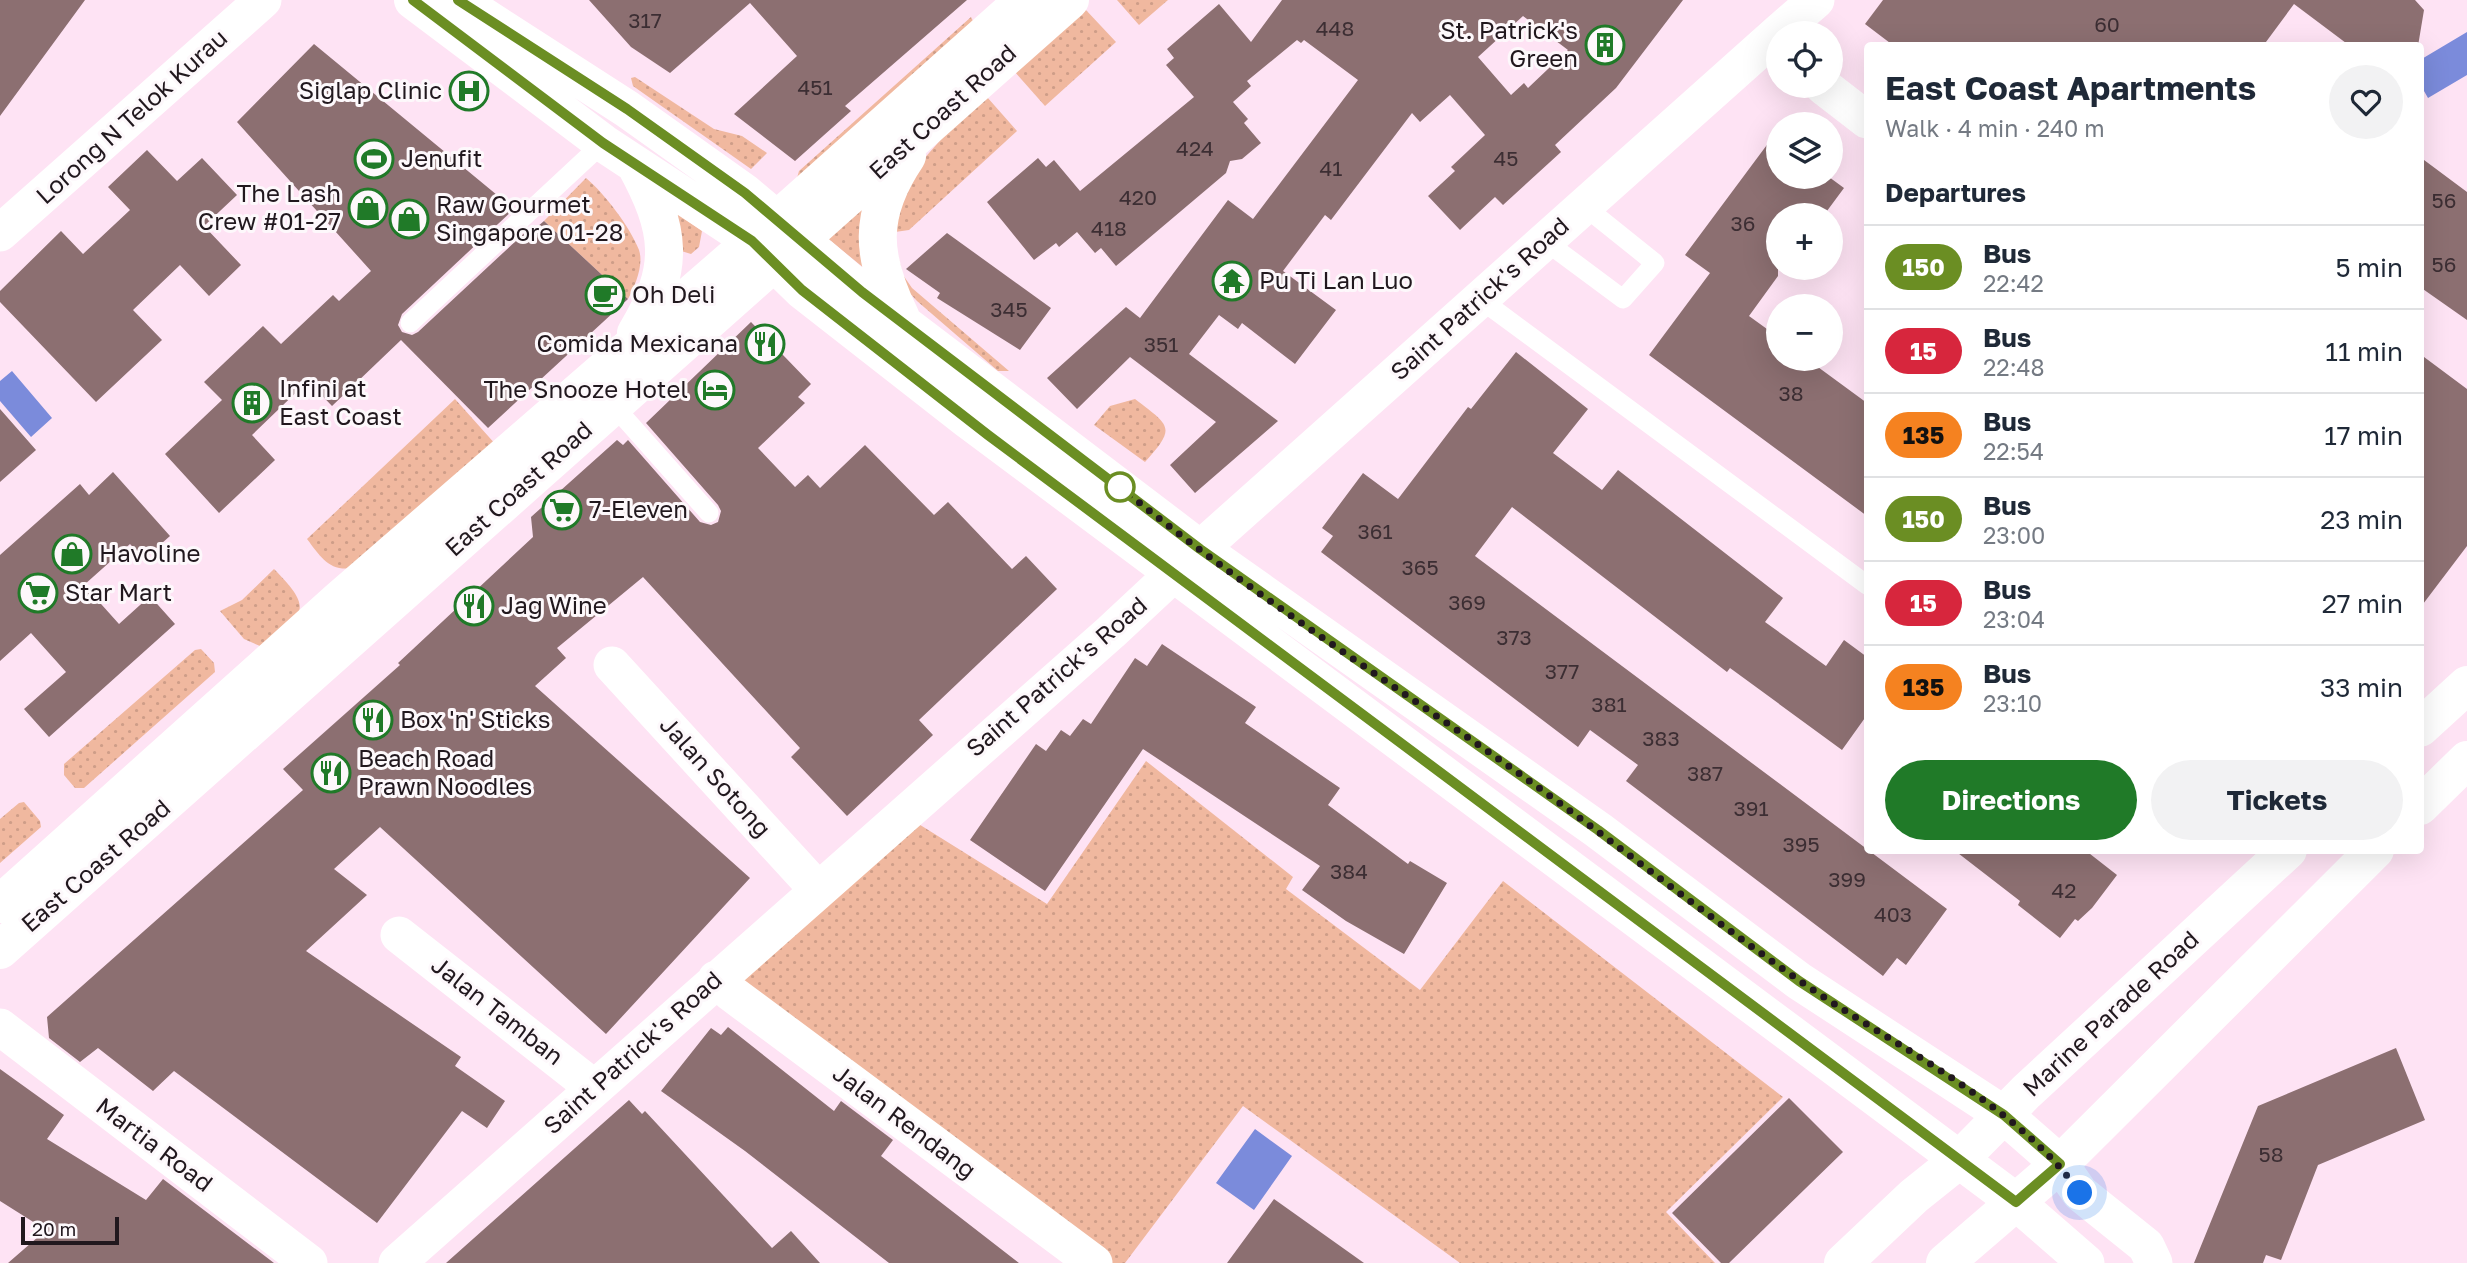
<!DOCTYPE html>
<meta charset="utf-8">
<style>
body{margin:0;font-family:"Golos Text",sans-serif;background:#f2f2f3;color:#1f2937;height:100vh;display:flex;flex-direction:column;font-size:26px;white-space:nowrap}
*{box-sizing:border-box;margin:0}
p{font-size:23px;color:#747a83}
.icon{flex:none;width:38px;height:38px;fill:none;stroke:currentColor;stroke-width:2;stroke-linecap:round;stroke-linejoin:round}
.map{position:relative;flex:1;overflow:hidden}
.details{position:absolute;left:1864px;top:42px;width:560px;height:812px;display:flex;flex-direction:column;background:#fff;border-radius:7px;box-shadow:0 7px 28px #0002}
.details>*{flex:none}
.badge{padding:0 14px;border-radius:23px;font-size:24px;line-height:46px}
.tools{position:absolute;left:1766px;top:21px;display:grid;gap:14px}
.tools a{display:grid;place-items:center;width:77px;height:77px;border-radius:50%;background:#fff;box-shadow:0 7px 28px #0002;font-size:35px}
.scale{position:absolute;left:21px;bottom:18px;width:98px;box-sizing:border-box;padding-left:7px;border:4px solid #21181e;border-top:0;font-size:19px;line-height:24px;white-space:nowrap;color:#21181e;-webkit-text-stroke:5px #fdf8fb;paint-order:stroke}
.you{position:absolute;width:35px;height:35px;margin:-18px;border:5px solid #fff;border-radius:50%;background:#1a73e8;box-shadow:0 0 0 10px #1a73e833}
.map>.badge{position:absolute;translate:-50% -50%;box-shadow:0 0 0 4px #fff}
h2{padding:0 21px;font-size:26px;line-height:63px}
.round{display:grid;place-items:center;flex:none;width:74px;height:74px;border-radius:37px;background:#f2f2f3}
.headline{display:flex;align-items:center;justify-content:space-between;height:119px;padding:0 21px}
h1{font-size:33px;font-weight:700;line-height:52px}
.button{display:flex;gap:14px;margin-top:auto;padding:14px 21px}
.button a{flex:1;height:80px;border-radius:42px;background:#207a28;color:#fff;font-size:28px;font-weight:700;line-height:80px;text-align:center}
.button a+a{background:#f2f2f3;color:#1f2937}
ul{padding:0;list-style:none}
li{display:flex;align-items:center;gap:21px;height:84px;padding:0 21px;border-top:2px solid #e0e1e3}
li div{flex:1}
li b{display:block;font-size:26px}
li em{font-style:normal}
li .badge{min-width:77px;font-weight:700;text-align:center}
.map>svg:first-child{display:block}
.grass{fill:url(#grass-dots)}
.water{fill:#7b8bdb}
.building{fill:#8c6f71;fill-rule:evenodd}
.lines{fill:none;stroke-linecap:round;stroke-linejoin:round}
.lane{stroke:#fff;stroke-width:19}
.street{stroke:#fff;stroke-width:37}
.secondary{stroke:#fff;stroke-width:38}
.primary{stroke:#fff;stroke-width:38}
.line-casing{stroke:#fff;stroke-width:16}
.line{stroke:#6b8e23;stroke-width:10}
.walk{stroke:#21181e;stroke-width:7;stroke-dasharray:0 12.6}
.stop-dot{fill:#fff;stroke:#6b8e23;stroke-width:3.5}
.labels{text-anchor:middle;stroke-width:6;stroke-linejoin:round;paint-order:stroke}
.number-label{font-size:21px;fill:#3c2e33}
.poi-label{font-size:24px;fill:#21181e;stroke:#fdf8fb;text-anchor:start}
.street-label{font-size:24px;fill:#21181e;stroke:#fdf8fb}
</style>
<div class="map">
<svg width="2467" height="1263" viewBox="0 0 2467 1263">
<defs>
<pattern id="grass-dots" width="8" height="8" patternUnits="userSpaceOnUse" patternTransform="scale(1.75)"><rect width="8" height="8" fill="#f0b89f"/><path d="M2 2h.1M6 6h.1" fill="none" stroke="#ce9d88" stroke-width="1.8" stroke-linecap="round"/></pattern>
</defs>
<rect width="100%" height="100%" fill="#fee3f4"/>
<path class="grass" d="M1117,0H1168L1139,25Z
M1085,9L1116,42L1045,106L1015,72Z
M971,17L973,21L797,178L799,171Z
M635,77L714,129L742,136L767,153L751,169L633,86L631,78Z
M987,97L1017,131L909,230L888,233L907,178L944,136Z
M586,178C605,194 630,227 639,250C644,265 635,286 628,299L544,221Z
M869,201L870,273L827,238Z
M669,208L702,231L699,247L691,254L678,250Z
M896,248L903,275L912,288L1009,371H998L917,301L905,288Z
M455,399L497,446L353,568C329,572 320,556 307,539Z
M1135,399C1170,426 1177,427 1145,462L1094,425L1110,406Z
M274,569C317,612 302,615 260,646L244,639L220,611L242,600Z
M201,649L214,663L215,672L84,788H75L64,775V764L195,650Z
M1146,761L1293,877L1286,889L1420,990L1503,881L1783,1097L1666,1212L1715,1263H1460L1243,1106L1125,1263H1100L728,982L901,813L1047,904Z
M24,802L40,821L41,827L0,863V819L19,803Z"/>
<path class="water" d="M2467,32V75L2428,98L2420,84V60Z
M12,371L52,418L31,437L0,401V381Z
M1255,1129L1292,1156L1254,1210L1216,1183Z"/>
<path class="building" d="M0,0H85L0,116Z
M589,0H967L845,106L851,111L795,161L734,114L797,56L750,3L670,73L631,47Z
M1282,0H1683L1616,88L1555,145L1561,152L1503,205L1495,197L1460,230L1428,196L1455,171L1451,167L1485,135L1450,95L1420,122L1412,113L1331,220L1325,215L1283,271L1336,310L1295,364L1242,323L1238,329L1219,315L1189,354L1278,421L1195,493L1170,465L1216,422L1130,357L1077,409L1047,378L1126,307L1140,318L1228,200L1253,219L1358,80L1304,40L1301,43L1297,40L1247,81L1251,86L1233,102L1248,119L1244,123L1261,143L1242,159L1230,161L1226,173L1116,266L1101,248L1095,253L1077,232L1059,247L1056,243L1034,260L987,202L1038,158L1046,167L1054,160L1080,191L1194,97L1166,65L1174,58L1167,49L1219,4L1251,42ZM1523,16L1568,50L1528,88L1524,83L1511,95L1478,57Z
M1883,0H2415L2424,10L2418,46H2350L2294,4L2263,46H1894L1865,24Z
M314,44L514,209L402,314L398,325L402,332L412,335L418,332L533,225L537,227L544,221L628,299L488,428L401,340L332,406L308,381L252,435L275,460L219,513L165,454L222,400L204,382L263,326L281,344L333,295L339,301L371,271L237,122Z
M1778,130V177H1829L1844,188L1824,215H1778V276L1749,316L1778,337V359H1807L1867,403V516L1649,355L1710,273L1685,255Z
M147,150L177,181L202,158L237,195L204,226L241,265L209,296L180,265L133,310L162,340L96,402L0,302V291L61,231L83,254L130,210L108,187Z
M2420,157L2467,192V320L2420,287Z
M947,233L1051,308L1020,350L937,298L940,293L906,269Z
M751,322L811,384L798,397L805,403L758,448L795,487L808,475L820,488L865,445L934,515L948,502L1012,569L1026,556L1057,589L919,720L933,735L847,816L791,757L800,748L643,577L557,648L566,658L535,686L750,878L606,1034L380,827L334,869L367,895L306,951L461,1057L455,1066L505,1101L487,1128L462,1111L377,1223L174,1071L153,1091L98,1048L80,1062L49,1038L47,1017L303,790L283,769L400,665L398,663L533,537L531,517L617,440L623,445L628,440L700,522L711,525L718,522L721,511L718,505L646,423Z
M1516,352L1588,409L1553,453L1602,490L1618,470L1783,598L1765,622L1826,666L1844,640L1867,657V715L1842,750L1730,668L1727,672L1512,507L1475,556L1947,909L1906,965L1897,958L1883,976L1626,781L1638,765L1590,730L1578,747L1321,552L1333,536L1322,528L1363,473L1398,499L1468,407L1471,409Z
M2420,354L2467,389V546L2420,608Z
M0,409L36,450L0,482Z
M113,472L170,536L144,559L130,544L84,585L119,624L150,596L175,624L49,737L24,709L66,672L31,633L0,661V555L80,484L89,495Z
M1162,644L1256,707L1245,723L1340,788L1328,805L1408,864L1410,861L1447,883L1404,954L1346,921L1302,890L1320,866L1143,749L1045,891L970,840L1036,744L1046,751L1061,730L1070,736L1083,719L1091,724L1135,658L1147,666Z
M1954,850H2085L2117,875L2092,908L2078,921L2075,919L2060,938L2018,905L2020,901Z
M728,1027L834,1111L841,1101L893,1140L881,1156L1019,1263H889L745,1151L661,1091L711,1028L721,1035Z
M2396,1048L2425,1120L2318,1165L2281,1260L2266,1255L2263,1263H2194L2258,1106Z
M0,1069L64,1115L47,1139L146,1200L163,1179L274,1263H8L46,1230L0,1201Z
M1789,1098L1843,1152L1729,1263H1721L1672,1213Z
M629,1100L642,1114L645,1111L772,1248L791,1231L820,1263H446Z
M1274,1199L1364,1263H1227Z"/>
<g class="lines">
<path class="lane" d="M1545,241L1623,299L1655,263L1584,206
M1480,299L1867,585
M410,323L603,143
M613,405L709,513"/>
<path class="street" d="M1778,33L1816,0
M1823,86L1867,120
M0,233L263,0
M612,665L818,890
M399,935L594,1088
M716,979L731,993L1094,1263
M0,1027L309,1263
M2060,1164L2080,1193L2146,1246L2154,1263
M2016,1202L2086,1263
M397,1263L1111,632L1200,549L1778,33"/>
<path class="secondary" d="M413,0L603,143L752,241L802,290L967,419L2016,1202
M458,0L627,109L745,193L862,292L1200,549L1598,830L1799,981L2004,1115L2060,1164
M635,164C671,230 676,267 636,333
M901,318C871,257 867,215 907,156
M0,904L339,600L778,219L1024,0
M0,950L1070,0"/>
<path class="primary" d="M2420,728L2467,685
M2420,806L2467,760
M1843,1263L1914,1196L1959,1160L2026,1092L2288,850
M1945,1263L2060,1164L2375,850"/>
</g>
<g class="lines">
<defs>
<path id="line" d="M413,0L603,143L752,241L802,290L988,435L2016,1202L2060,1164L2004,1115L1799,981L1598,830L1200,549L862,292L745,193L627,109L458,0"/>
</defs>
<use href="#line" class="line-casing"/>
<use href="#line" class="line"/>
<path class="walk" d="M1120,487C1241,587 1381,676 1510,767C1608,837 1701,912 1800,981C1890,1044 2017,1103 2080,1193"/>
</g>
<defs>
<symbol id="building-ring" viewBox="-11 -11 22 22"><circle r="9.5" fill="#fdf8fb" stroke="#207a28" stroke-width="1.5"/><path d="M-4-6H4V6H1V3H-1V6H-4ZM-2.5-4.3h1.7v1.8h-1.7ZM.8-4.3h1.7v1.8H.8ZM-2.5-1h1.7V.8h-1.7ZM.8-1h1.7V.8H.8Z" fill="#207a28"/></symbol>
<symbol id="hospital-ring" viewBox="-11 -11 22 22"><circle r="9.5" fill="#fdf8fb" stroke="#207a28" stroke-width="1.5"/><path d="M-5-5h3v3.5h4V-5h3V5h-3V1.5h-4V5h-3Z" fill="#207a28"/></symbol>
<symbol id="stadium-ring" viewBox="-11 -11 22 22"><circle r="9.5" fill="#fdf8fb" stroke="#207a28" stroke-width="1.5"/><path d="M0-5a6.5 5 0 1 0 0 10a6.5 5 0 1 0 0-10ZM-3.5-1.8h7v3.6h-7Z" fill="#207a28"/></symbol>
<symbol id="shop-ring" viewBox="-11 -11 22 22"><circle r="9.5" fill="#fdf8fb" stroke="#207a28" stroke-width="1.5"/><path d="M-5-2.5h2.3a2.7 3.5 0 0 1 5.4 0H5L5.5 6h-11ZM-1.5-2.5h3a1.5 2.3 0 0 0-3 0Z" fill="#207a28"/></symbol>
<symbol id="temple-ring" viewBox="-11 -11 22 22"><circle r="9.5" fill="#fdf8fb" stroke="#207a28" stroke-width="1.5"/><path d="M0-6L5-2H3V0L6.5 2.5H4V6H1.5V3h-3V6H-4V2.5H-6.5L-3 0V-2H-5Z" fill="#207a28"/></symbol>
<symbol id="cafe-ring" viewBox="-11 -11 22 22"><circle r="9.5" fill="#fdf8fb" stroke="#207a28" stroke-width="1.5"/><path d="M-5.5-4.5H6V0H3Q3 3.5 0 3.5H-2.5Q-5.5 3.5-5.5 0ZM3-3.2v2h1.7v-2ZM-6 4.5H4V6H-6Z" fill="#207a28"/></symbol>
<symbol id="restaurant-ring" viewBox="-11 -11 22 22"><circle r="9.5" fill="#fdf8fb" stroke="#207a28" stroke-width="1.5"/><path d="M-5-6h1v4h1v-4h1v4h1v-4h1v5L-1.5 .5V6h-2V.5L-5-1ZM5-6V6H3V1.5H1.5Q1.5-4 5-6Z" fill="#207a28"/></symbol>
<symbol id="hotel-ring" viewBox="-11 -11 22 22"><circle r="9.5" fill="#fdf8fb" stroke="#207a28" stroke-width="1.5"/><path d="M-6-4.5h1.5V1H6V5H4.5V3h-9V5H-6ZM-4 0a1.8 1.8 0 1 1 3.6 0ZM.5 0V-2.5h3Q6-2.5 6 0Z" fill="#207a28"/></symbol>
<symbol id="supermarket-ring" viewBox="-11 -11 22 22"><circle r="9.5" fill="#fdf8fb" stroke="#207a28" stroke-width="1.5"/><path d="M-6-5.5h2.5l.6 2H6L4.5 2H-2.5L-4.4-4H-6ZM-1.5 3.2a1.3 1.3 0 1 0 .1 0ZM3 3.2a1.3 1.3 0 1 0 .1 0Z" fill="#207a28"/></symbol>
</defs>
<g fill-rule="evenodd">
<use href="#building-ring" x="1583" y="23" width="44" height="44"/>
<use href="#hospital-ring" x="447" y="69" width="44" height="44"/>
<use href="#stadium-ring" x="352" y="137" width="44" height="44"/>
<use href="#shop-ring" x="346" y="186" width="44" height="44"/>
<use href="#shop-ring" x="387" y="197" width="44" height="44"/>
<use href="#temple-ring" x="1210" y="259" width="44" height="44"/>
<use href="#cafe-ring" x="583" y="273" width="44" height="44"/>
<use href="#restaurant-ring" x="743" y="322" width="44" height="44"/>
<use href="#hotel-ring" x="693" y="368" width="44" height="44"/>
<use href="#building-ring" x="230" y="381" width="44" height="44"/>
<use href="#supermarket-ring" x="540" y="488" width="44" height="44"/>
<use href="#shop-ring" x="50" y="532" width="44" height="44"/>
<use href="#supermarket-ring" x="16" y="571" width="44" height="44"/>
<use href="#restaurant-ring" x="452" y="584" width="44" height="44"/>
<use href="#restaurant-ring" x="351" y="698" width="44" height="44"/>
<use href="#restaurant-ring" x="309" y="751" width="44" height="44"/>
</g>
<circle class="stop-dot" cx="1120" cy="487" r="14"/>
<g class="labels">
<g class="number-label">
<text x="645" y="28">317</text>
<text x="2107" y="32">60</text>
<text x="1335" y="36">448</text>
<text x="815" y="95">451</text>
<text x="1195" y="156">424</text>
<text x="1506" y="166">45</text>
<text x="1331" y="176">41</text>
<text x="1138" y="205">420</text>
<text x="2444" y="208">56</text>
<text x="1743" y="231">36</text>
<text x="1109" y="236">418</text>
<text x="2444" y="272">56</text>
<text x="1009" y="317">345</text>
<text x="1161" y="352">351</text>
<text x="1791" y="401">38</text>
<text x="1375" y="539">361</text>
<text x="1420" y="575">365</text>
<text x="1467" y="610">369</text>
<text x="1514" y="645">373</text>
<text x="1562" y="679">377</text>
<text x="1609" y="712">381</text>
<text x="1661" y="746">383</text>
<text x="1705" y="781">387</text>
<text x="1751" y="816">391</text>
<text x="1801" y="852">395</text>
<text x="1349" y="879">384</text>
<text x="1847" y="887">399</text>
<text x="2064" y="898">42</text>
<text x="1893" y="922">403</text>
<text x="2271" y="1162">58</text>
</g>
<g class="poi-label">
<text x="1578" y="39" text-anchor="end">St. Patrick's<tspan x="1578" dy="28">Green</tspan></text>
<text x="442" y="99" text-anchor="end">Siglap Clinic</text>
<text x="401" y="167">Jenufit</text>
<text x="341" y="202" text-anchor="end">The Lash<tspan x="341" dy="28">Crew #01-27</tspan></text>
<text x="436" y="213">Raw Gourmet<tspan x="436" dy="28">Singapore 01-28</tspan></text>
<text x="1259" y="289">Pu Ti Lan Luo</text>
<text x="632" y="303">Oh Deli</text>
<text x="738" y="352" text-anchor="end">Comida Mexicana</text>
<text x="279" y="397">Infini at<tspan x="279" dy="28">East Coast</tspan></text>
<text x="688" y="398" text-anchor="end">The Snooze Hotel</text>
<text x="589" y="518">7-Eleven</text>
<text x="99" y="562">Havoline</text>
<text x="65" y="601">Star Mart</text>
<text x="501" y="614">Jag Wine</text>
<text x="400" y="728">Box 'n' Sticks</text>
<text x="358" y="767">Beach Road<tspan x="358" dy="28">Prawn Noodles</tspan></text>
</g>
<g class="street-label">
<text transform="translate(943 112) rotate(-42)" y="8">East Coast Road</text>
<text transform="translate(132 117) rotate(-42)" y="8">Lorong N Telok Kurau</text>
<text transform="translate(1480 299) rotate(-42)" y="8">Saint Patrick's Road</text>
<text transform="translate(519 489) rotate(-42)" y="8">East Coast Road</text>
<text transform="translate(1057 677) rotate(-41)" y="8">Saint Patrick's Road</text>
<text transform="translate(715 777) rotate(48)" y="8">Jalan Sotong</text>
<text transform="translate(96 866) rotate(-41)" y="8">East Coast Road</text>
<text transform="translate(497 1011) rotate(38)" y="8">Jalan Tamban</text>
<text transform="translate(2111 1014) rotate(-43)" y="8">Marine Parade Road</text>
<text transform="translate(633 1053) rotate(-42)" y="8">Saint Patrick's Road</text>
<text transform="translate(904 1122) rotate(37)" y="8">Jalan Rendang</text>
<text transform="translate(154 1145) rotate(37)" y="8">Martia Road</text>
</g>
</g>
</svg>
<div class="tools">
<a><svg class="icon" aria-label="locate" viewBox="0 0 24 24"><circle cx="12" cy="12" r="6"/><path d="M12 2v4M12 18v4M2 12h4M18 12h4"/></svg></a>
<a><svg class="icon" aria-label="layers" viewBox="0 0 24 24"><path d="M12 4l9 5-9 5-9-5zM3 14l9 5 9-5"/></svg></a>
<a>+</a>
<a>−</a>
</div>
<div class="scale">20 m</div>
<div class="you" style="left:2080px;top:1193px"></div>
<section class="details">
<div class="headline"><div><h1>East Coast Apartments</h1><p>Walk · 4 min · 240 m</p></div><a class="round"><svg class="icon" aria-label="heart" viewBox="0 0 24 24"><path d="M12 20l-8-8c-3-5 5-10 8-4 3-6 11-1 8 4z"/></svg></a></div>
<h2>Departures</h2>
<ul>
<li><span class="badge" style="background:#6b8e23;color:#fff">150</span><div><b>Bus</b><p>22:42</p></div><em>5 min</em></li>
<li><span class="badge" style="background:#d7263d;color:#fff">15</span><div><b>Bus</b><p>22:48</p></div><em>11 min</em></li>
<li><span class="badge" style="background:#f58220;color:#111">135</span><div><b>Bus</b><p>22:54</p></div><em>17 min</em></li>
<li><span class="badge" style="background:#6b8e23;color:#fff">150</span><div><b>Bus</b><p>23:00</p></div><em>23 min</em></li>
<li><span class="badge" style="background:#d7263d;color:#fff">15</span><div><b>Bus</b><p>23:04</p></div><em>27 min</em></li>
<li><span class="badge" style="background:#f58220;color:#111">135</span><div><b>Bus</b><p>23:10</p></div><em>33 min</em></li>
</ul>
<div class="button"><a>Directions</a><a>Tickets</a></div>
</section>
</div>
